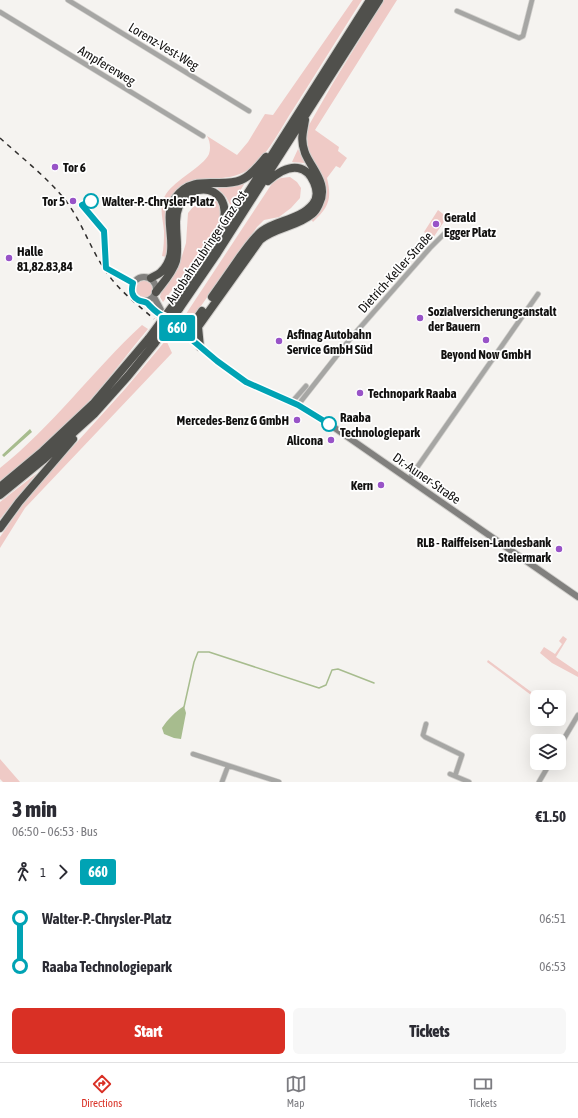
<!DOCTYPE html>
<meta charset="utf-8">
<style>
body{margin:0;font-family:"Asap Condensed",sans-serif;background:#f7f7f7;color:#2b2b33;height:100vh;display:flex;flex-direction:column;font-size:15px;white-space:nowrap}
*{box-sizing:border-box;margin:0}
p{font-size:13px;color:#7c7c81}
.icon{flex:none;width:22px;height:22px;fill:none;stroke:currentColor;stroke-width:2;stroke-linecap:round;stroke-linejoin:round}
.map{position:relative;height:782px;overflow:hidden}
.panel{display:flex;flex-direction:column;background:#fff;flex:1}
.panel>*{flex:none}
.badge{padding:0 8px;border-radius:3px;font-size:14px;line-height:26px}
.controls{position:absolute;left:530px;top:690px;display:grid;gap:8px}
.controls a{display:grid;place-items:center;width:36px;height:36px;border-radius:6px;background:#fff;box-shadow:0 4px 16px #0002;font-size:20px}
.map>.badge{position:absolute;translate:-50% -50%;box-shadow:0 0 0 2px #fff}
.legs{display:flex;align-items:center;gap:6px;height:44px;padding:0 12px;font-size:13px}
.legs p{margin-inline-start:auto}
.overview{display:flex;align-items:center;justify-content:space-between;height:68px;padding:0 12px}
h1{font-size:22px;font-weight:800;line-height:30px}
.cta{display:flex;gap:8px;margin-top:auto;padding:8px 12px}
.cta a{flex:1;height:46px;border-radius:6px;background:#d93025;color:#fff;font-size:16px;font-weight:800;line-height:46px;text-align:center}
.cta a+a{background:#f7f7f7;color:#2b2b33}
ul{padding:0 12px;list-style:none}
li{display:flex;align-items:center;gap:14px;height:48px;font-size:15px}
li i{display:grid;place-items:center;width:6px;height:100%;margin:0 5px;background:currentColor}
li i::after{content:'';width:10px;height:10px;margin:-5px;border:3px solid;border-radius:50%;background:#fff}
li p{margin-inline-start:auto}
li:first-child i{background:linear-gradient(#0000 50%,currentColor 0)}
li:last-child i{background:linear-gradient(currentColor 50%,#0000 0)}
.menu{display:flex;justify-content:space-around;align-items:center;height:56px;border-top:1px solid #e1e1e2;background:#fff;font-size:11px;color:#7c7c81}
.menu a{display:grid;justify-items:center;gap:2px}
.menu .selected{color:#d93025}
.map>svg:first-child{display:block}
.green{fill:#efcac6}
.water{fill:#a7bc8e}
.lines{fill:none;stroke-linecap:round;stroke-linejoin:round}
.stream{stroke:#a7bc8e;stroke-width:1.5}
.street-casing{stroke:#d1cfcc;stroke-width:6}
.secondary-casing{stroke:#d1cfcc;stroke-width:8}
.highway-casing{stroke:#d1cfcc;stroke-width:10}
.street{stroke:#a6a6a4;stroke-width:4.5}
.secondary{stroke:#81807e;stroke-width:6}
.highway{stroke:#50504c;stroke-width:8}
.rail{stroke:#302e2d;stroke-width:1.5;stroke-dasharray:5 5;stroke-linecap:butt}
.highway-bridge-casing{stroke:#d1cfcc;stroke-width:10;stroke-linecap:butt}
.highway-bridge{stroke:#50504c;stroke-width:8}
.line-1-casing{stroke:#fff;stroke-width:9}
.line-1{stroke:#00a3b4;stroke-width:6}
.poi-dot{fill:#9853c7;stroke:#fff;stroke-width:1.5}
.stop-1-dot{fill:#fff;stroke:#00a3b4;stroke-width:2}
.labels{text-anchor:middle;stroke-width:3.5;stroke-linejoin:round;paint-order:stroke}
.street-label{font-size:13px;fill:#121110;stroke:#fff}
.poi-label{font-size:13px;font-weight:bold;fill:#121110;stroke:#fff;text-anchor:start}
.stop-label{font-size:13px;font-weight:bold;fill:#121110;stroke:#fff;text-anchor:start}
</style>
<div class="map">
<svg width="578" height="782" viewBox="0 0 578 782">
<rect width="100%" height="100%" fill="#f5f3f0"/>
<path class="green" d="M353,0H362C339,36 317,72 294,108C282,126 269,153 252,167C225,189 192,167 173,195C163,209 171,230 169,246C169,249 167,254 166,257L162,256C164,247 164,239 164,231C163,218 158,206 166,194C175,180 204,166 209,154C211,148 210,141 207,136L237,155L248,142L265,114L273,115Z
M384,0H397L315,130L339,147L338,151L347,158L340,168L336,166L327,178C332,199 329,207 313,222L311,219L317,213L314,162L308,148L307,136L309,125L333,83Z
M298,149L305,163L292,162Z
M290,177L297,182L301,188L300,198L291,208L279,217L264,220L257,227L191,320L186,322L182,320L273,182L281,178Z
M246,181L231,206L226,197L216,187L234,186Z
M211,199L218,202L220,209L221,219L215,232L163,302L160,297L162,289L182,256L186,243L188,213L193,207Z
M438,210L447,217L433,238L424,232Z
M136 289a9 9 0 1 1 18 0a9 9 0 1 1-18 0Z
M142,325L148,329C131,349 115,371 98,391C69,424 35,454 0,481V468C53,426 93,370 142,325Z
M166,340L172,353L25,508L0,548V537L31,493L125,389Z
M37,473L0,519V502Z
M563,636L567,639L556,657L578,672V677L552,663L540,653L544,647L555,654L562,644L559,641Z
M488,660L538,697L537,698H535L487,662Z
M0,759L20,782H3L0,779Z"/>
<path class="water" d="M30,429L32,432L4,457L2,455Z
M184,706L186,713L181,739L174,738L164,734L162,728C168,719 175,712 184,706Z"/>
<g class="lines">
<path class="stream" d="M184,707L194,662L198,652H209L319,688L326,685L332,670L338,669L374,683"/>
<defs>
<path id="street" d="M68,0L249,111
M457,11L519,38L523,36L532,0
M0,12L203,136
M292,402L306,386
M298,405L350,339L430,248L448,230
M409,479L538,294
M426,724L423,735L425,737L462,755L455,776
M559,747L578,715
M193,754L279,782
M450,774L469,782
M222,782L228,766
M539,782L550,763"/>
<path id="secondary" d="M132 289a12 12 0 1 1 24 0a12 12 0 1 1-24 0Z
M154,297L161,310
M145,301L158,314
M175,326L217,361L246,382L298,405L329,424L578,597"/>
<path id="highway" d="M151,278C154,276 158,275 161,272C184,250 159,219 176,197C194,173 220,189 241,180C251,176 259,165 266,157
M156,292C163,283 173,272 176,261C180,243 172,223 179,206C185,189 210,183 221,199C227,209 224,219 223,229
M212,297C222,283 231,270 240,257C247,248 253,238 262,231C277,220 300,220 313,204C322,193 312,170 298,168C287,166 276,174 268,181
M174,304L211,251L370,0
M179,309L216,255L379,0
M198,327L200,347
M182,332L193,324L202,311
M190,338L260,240C275,227 297,227 312,214C316,211 317,208 319,204C329,184 312,170 305,153C300,139 303,133 305,120
M0,487L43,451L93,404L149,338
M0,495L43,460L94,414L128,376L155,343
M0,528L19,502L73,439"/>
</defs>
<use href="#street" class="street-casing"/>
<use href="#secondary" class="secondary-casing"/>
<use href="#highway" class="highway-casing"/>
<use href="#street" class="street"/>
<use href="#secondary" class="secondary"/>
<use href="#highway" class="highway"/>
<path class="rail" d="M0,138C21,157 49,179 66,201C82,222 90,248 105,270C118,290 137,304 154,319"/>
<defs>
<path id="highway-bridge" d="M149,338L174,304
M155,343L179,309"/>
</defs>
<use href="#highway-bridge" class="highway-bridge-casing"/>
<use href="#highway-bridge" class="highway-bridge"/>
</g>
<g class="lines">
<defs>
<path id="line-1" d="M91,201L82,205L104,231L106,268L133,283C131,290 131,296 138,300C142,302 144,301 147,303C153,309 157,314 165,317L217,361L246,382L298,405L329,424"/>
</defs>
<use href="#line-1" class="line-1-casing"/>
<use href="#line-1" class="line-1"/>
</g>
<g class="poi-dot">
<circle cx="55" cy="167" r="4"/>
<circle cx="73" cy="201" r="4"/>
<circle cx="436" cy="224" r="4"/>
<circle cx="9" cy="258" r="4"/>
<circle cx="420" cy="318" r="4"/>
<circle cx="486" cy="340" r="4"/>
<circle cx="279" cy="341" r="4"/>
<circle cx="360" cy="393" r="4"/>
<circle cx="297" cy="420" r="4"/>
<circle cx="331" cy="440" r="4"/>
<circle cx="381" cy="485" r="4"/>
<circle cx="559" cy="549" r="4"/>
</g>
<g class="stop-1-dot">
<circle cx="91" cy="201" r="7"/>
<circle cx="329" cy="424" r="7"/>
</g>
<g class="labels">
<g class="street-label">
<text transform="translate(164 46) rotate(31)" y="5">Lorenz-Vest-Weg</text>
<text transform="translate(107 65) rotate(31)" y="5">Ampfererweg</text>
<text transform="translate(206 247) rotate(-56)" y="5">Autobahnzubringer Graz Ost</text>
<text transform="translate(395 272) rotate(-48)" y="5">Dietrich-Keller-Straße</text>
<text transform="translate(427 478) rotate(35)" y="5">Dr.-Auner-Straße</text>
</g>
<g class="poi-label">
<text x="63" y="172">Tor 6</text>
<text x="65" y="206" text-anchor="end">Tor 5</text>
<text x="444" y="222">Gerald<tspan x="444" dy="15">Egger Platz</tspan></text>
<text x="17" y="256">Halle<tspan x="17" dy="15">81,82.83,84</tspan></text>
<text x="428" y="316">Sozialversicherungsanstalt<tspan x="428" dy="15">der Bauern</tspan></text>
<text x="287" y="339">Asfinag Autobahn<tspan x="287" dy="15">Service GmbH Süd</tspan></text>
<text x="486" y="359" text-anchor="middle">Beyond Now GmbH</text>
<text x="368" y="398">Technopark Raaba</text>
<text x="289" y="425" text-anchor="end">Mercedes-Benz G GmbH</text>
<text x="323" y="445" text-anchor="end">Alicona</text>
<text x="373" y="490" text-anchor="end">Kern</text>
<text x="551" y="547" text-anchor="end">RLB - Raiffeisen-Landesbank<tspan x="551" dy="15">Steiermark</tspan></text>
</g>
<g class="stop-label">
<text x="102" y="206">Walter-P.-Chrysler-Platz</text>
<text x="340" y="422">Raaba<tspan x="340" dy="15">Technologiepark</tspan></text>
</g>
</g>
</svg>
<div class="controls">
<a><svg class="icon" aria-label="locate" viewBox="0 0 24 24"><circle cx="12" cy="12" r="6"/><path d="M12 2v4M12 18v4M2 12h4M18 12h4"/></svg></a>
<a><svg class="icon" aria-label="layers" viewBox="0 0 24 24"><path d="M12 4l9 5-9 5-9-5zM3 14l9 5 9-5"/></svg></a>
</div>
<b class="badge" style="left:177px;top:328px;background:#00a3b4;color:#fff">660</b>
</div>
<section class="panel">
<div class="overview"><div><h1>3 min</h1><p>06:50 – 06:53 · Bus</p></div><b>€1.50</b></div>
<div class="legs"><svg class="icon" aria-label="walk" viewBox="0 0 24 24"><circle cx="13" cy="4" r="2"/><path d="M13 8l-2 6 4 7M11 14l-3 7M7 12l3-4h3l4 4"/></svg>1<svg class="icon" aria-label="forward" viewBox="0 0 24 24"><path d="M9 5l7 7-7 7"/></svg><b class="badge" style="background:#00a3b4;color:#fff">660</b></div>
<ul>
<li><i style="color:#00a3b4"></i><b>Walter-P.-Chrysler-Platz</b><p>06:51</p></li>
<li><i style="color:#00a3b4"></i><b>Raaba Technologiepark</b><p>06:53</p></li>
</ul>
<div class="cta"><a>Start</a><a>Tickets</a></div>
</section>
<nav class="menu">
<a class="selected"><svg class="icon" aria-label="directions" viewBox="0 0 24 24"><path d="M12 3l9 9-9 9-9-9zM9 14v-3h6M13 9l2 2-2 2"/></svg>Directions</a>
<a><svg class="icon" aria-label="map" viewBox="0 0 24 24"><path d="M3 6l6-2 6 2 6-2v14l-6 2-6-2-6 2zM9 4v14M15 6v14"/></svg>Map</a>
<a><svg class="icon" aria-label="tickets" viewBox="0 0 24 24"><path d="M3 7h18v10H3zM15 7v10"/></svg>Tickets</a>
</nav>
